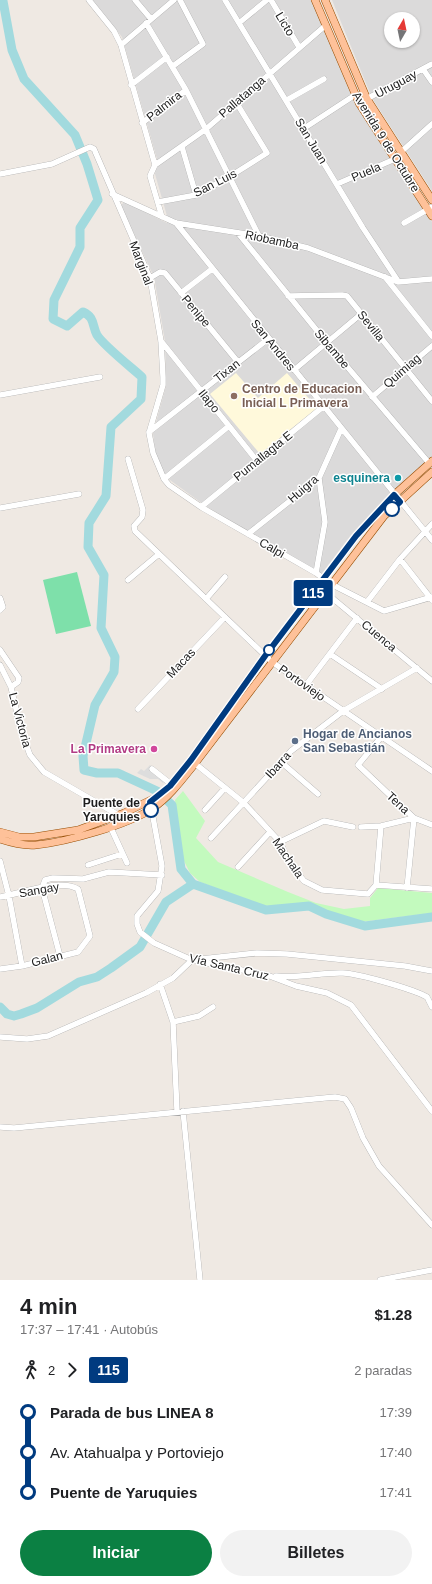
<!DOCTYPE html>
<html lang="es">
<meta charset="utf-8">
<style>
body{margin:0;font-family:Arial,sans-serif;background:#f2f2f2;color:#202124;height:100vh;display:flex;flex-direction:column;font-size:15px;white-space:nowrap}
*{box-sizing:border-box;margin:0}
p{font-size:13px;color:#757577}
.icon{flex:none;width:22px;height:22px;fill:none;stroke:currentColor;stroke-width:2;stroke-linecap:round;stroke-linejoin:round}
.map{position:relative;height:1280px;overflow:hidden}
.side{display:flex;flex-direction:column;background:#fff;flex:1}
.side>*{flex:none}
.badge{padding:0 8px;border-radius:3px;font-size:14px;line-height:26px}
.needle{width:26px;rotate:9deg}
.tools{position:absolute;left:384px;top:12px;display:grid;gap:8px}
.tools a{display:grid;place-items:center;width:36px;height:36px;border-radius:50%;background:#fff;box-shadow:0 1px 3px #0004;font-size:20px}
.map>.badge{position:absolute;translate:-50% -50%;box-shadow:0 0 0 2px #fff}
.legs{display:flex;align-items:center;gap:6px;height:44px;padding:0 20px;font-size:13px}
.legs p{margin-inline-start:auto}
.head{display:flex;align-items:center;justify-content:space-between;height:68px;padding:0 20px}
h1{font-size:22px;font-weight:700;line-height:30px}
.cta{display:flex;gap:8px;margin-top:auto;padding:8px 20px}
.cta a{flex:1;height:46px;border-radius:24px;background:#0b8043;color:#fff;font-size:16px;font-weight:700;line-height:46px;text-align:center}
.cta a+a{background:#f2f2f2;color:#202124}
ul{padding:0 20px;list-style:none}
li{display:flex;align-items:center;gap:14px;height:40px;font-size:15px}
li i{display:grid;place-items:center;width:6px;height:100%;margin:0 5px;background:currentColor}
li i::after{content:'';width:10px;height:10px;margin:-5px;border:3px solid;border-radius:50%;background:#fff}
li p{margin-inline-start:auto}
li:first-child i{background:linear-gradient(#0000 50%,currentColor 0)}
li:last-child i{background:linear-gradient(currentColor 50%,#0000 0)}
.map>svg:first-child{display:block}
.residential{fill:#dbdada;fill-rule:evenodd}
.education{fill:#fff9db}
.park{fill:#c3fabe}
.pitch{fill:#7ee0aa}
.parking{fill:#ddd}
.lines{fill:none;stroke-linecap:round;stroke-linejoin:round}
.river{stroke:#a2dade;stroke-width:9}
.minor-casing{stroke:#a4a4a4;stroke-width:6}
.major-casing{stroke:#964c00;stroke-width:8}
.minor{stroke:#fff;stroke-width:5.5}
.major{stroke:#fec199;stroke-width:7}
.line-1-casing{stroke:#fff;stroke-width:9}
.line-1{stroke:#003b80;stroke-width:6}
.education-dot{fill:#8d6e63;stroke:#fff;stroke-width:1.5}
.culture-dot{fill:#0f9aa8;stroke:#fff;stroke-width:1.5}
.stop-1-dot{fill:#fff;stroke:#003b80;stroke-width:2}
.service-dot{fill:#5c6f8a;stroke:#fff;stroke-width:1.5}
.hotel-dot{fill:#d1479c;stroke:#fff;stroke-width:1.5}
.labels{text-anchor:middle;stroke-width:3;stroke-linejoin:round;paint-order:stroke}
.street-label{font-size:12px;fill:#1d1d1d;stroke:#fff}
.education-label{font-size:12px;font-weight:bold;fill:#785e54;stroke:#fff;text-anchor:start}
.culture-label{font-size:12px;font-weight:bold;fill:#0d838f;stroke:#fff;text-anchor:end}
.service-label{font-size:12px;font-weight:bold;fill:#4e5e75;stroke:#fff;text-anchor:start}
.hotel-label{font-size:12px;font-weight:bold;fill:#b23c85;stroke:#fff;text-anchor:end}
.stop-label{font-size:12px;font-weight:bold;fill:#1d1d1d;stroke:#fff;text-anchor:end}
</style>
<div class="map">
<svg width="432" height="1280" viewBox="0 0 432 1280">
<rect width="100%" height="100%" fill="#efe9e3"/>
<path class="residential" d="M92,0H312L352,97L432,222V457L396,489L324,575L207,507L170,480L165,475L155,453L153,433L166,386L165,341L154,277L122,208V204L125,202L167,223V216L155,174L157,159L122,37Z
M332,0H432V191L372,98ZM391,19H413V41H391Z"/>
<path class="education" d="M236,373L258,398L287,373L317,408L260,454L210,394Z"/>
<path class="park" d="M183,791L205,821L196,838L218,862L288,892L316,903L344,909L370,906V898L378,888L432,893V913L360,922L298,904L264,906L200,882L190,873L181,855L175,800Z"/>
<path class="pitch" d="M77,572L91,626L56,634L43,580Z"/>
<path class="parking" d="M150,765L166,780L163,783L158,779H150L137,773L141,769L144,771Z"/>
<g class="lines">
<path class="river" d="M0,0L3,1L12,50L24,79L75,135L87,164L98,200L80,228V247L54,300L53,319L67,326L83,312C95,317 92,326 97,335C103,345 132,368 142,377L141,399L111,427L106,496L89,523L88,547L104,575L101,628L115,657L114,672L95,705L83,756L84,770L97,773H118L157,791L172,805L181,869L193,884L266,910L309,906L326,914L365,926L432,917
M0,1007L7,1014L14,1016L21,1014L37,1008L79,982L97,977L111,968L140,947L166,902L193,884"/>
<defs>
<path id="minor" d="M89,0L114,31L121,45L155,165L150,176L162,217
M135,0L151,19
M225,0L363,228L398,281
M271,0L299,47
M146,23L186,90L259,236
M239,23L267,0
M121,45L174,0
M173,66L203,44L180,0
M423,69L432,82
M131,85L167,57
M287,100L324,79
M359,103L432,64
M142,123L186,90
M303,129L355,95
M182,147L196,195
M401,152L432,124
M155,165L206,129L326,25
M0,174L52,164L90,147L94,149L150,278L161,341L163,377V385L149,433L153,453L164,479L169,485L201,507L316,573L331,584L384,611L432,597
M337,184L395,159
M112,194L176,223L259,236L308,248L398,282L432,279
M158,202L196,195L229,177L267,153L236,102
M176,223L432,540
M404,223L432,207
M238,233L327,343L429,463
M385,277L432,336
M150,278L160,272L165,273L238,362
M181,293L212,269
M288,296L342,295L347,296L432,401
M161,341L257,461
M294,370L361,314
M0,395L100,377
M372,397L432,346
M149,432L268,339
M128,459L143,510L142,517L134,526L135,531L272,662L432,771
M164,479L229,426
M201,507L324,406
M0,508L79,494
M248,534L319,478L341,429
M400,559L432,600
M316,573L325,522L319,478
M128,580L159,554
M325,592L432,681
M0,598L3,607L0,610
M206,599L225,577
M367,602L400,559L432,524
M0,650L19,678L18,682L11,687
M330,654L382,689
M0,665L11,687L21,731L30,755L44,772L127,820
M306,685L357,618
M138,709L225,617
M382,736L358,765L414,818
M192,761L244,803L280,842L289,862L304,881L322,890L368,894L376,885L432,889
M281,762L318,794
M152,769L171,784
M150,801L162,866L158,891L137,916V924L140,932L154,943L192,960L267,975L296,986L327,993L351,1005L432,1111
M205,810L225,788
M110,826L127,863
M361,827L381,826L414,818L432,825
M211,838L291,751L343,711L417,668
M280,842L324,821L353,827
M0,861L9,896L22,966
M88,865L122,854
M238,867L270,832
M376,885L381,826
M407,888L414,818
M0,897C20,894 60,878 78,889L90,936L78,952L22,966L0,969
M60,956L42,888L45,880L53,878L83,879L109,872L162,875
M276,976C301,979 320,972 343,973C360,974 404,987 421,994L427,997L432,1007
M160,984L173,1022L177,1111
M173,1022L199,1016L213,1007
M0,1037L27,1039L48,1036L146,993L173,978L192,960L257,953L287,954L405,966L432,971
M183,1111L200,1280
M0,1127L14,1128L335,1097L345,1099L351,1108L363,1138L379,1166L432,1225
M380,1280L432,1270"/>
<path id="major" d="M315,0L359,103L432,216
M325,0L367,99L432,200
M0,832L19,837H34L78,830L124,813L155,798L170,786L191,760L265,656L356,536L394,495L432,461
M0,839C12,843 24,846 36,845C66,842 128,825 153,808C169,797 181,781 193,766L384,516L432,472"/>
</defs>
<use href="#minor" class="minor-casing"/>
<use href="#major" class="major-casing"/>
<use href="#minor" class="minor"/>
<use href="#major" class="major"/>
</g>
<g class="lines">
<defs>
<path id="line-1" d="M151,810L150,802L170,786L191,760L265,656L356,536L394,495L400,502L392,509"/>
</defs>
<use href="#line-1" class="line-1-casing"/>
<use href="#line-1" class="line-1"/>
</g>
<circle class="education-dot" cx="234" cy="396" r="4"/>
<circle class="culture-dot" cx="398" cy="478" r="4"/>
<g class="stop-1-dot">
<circle cx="392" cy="509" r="7"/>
<circle cx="269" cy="650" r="5"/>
<circle cx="151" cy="810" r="7"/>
</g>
<circle class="service-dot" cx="295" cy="741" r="4"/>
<circle class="hotel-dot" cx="154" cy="749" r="4"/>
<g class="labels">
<g class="street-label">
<text transform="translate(285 24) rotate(59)" y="4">Licto</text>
<text transform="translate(396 84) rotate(-28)" y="4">Uruguay</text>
<text transform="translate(242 97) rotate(-41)" y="4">Pallatanga</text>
<text transform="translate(164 106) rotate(-38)" y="4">Palmira</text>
<text transform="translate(311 141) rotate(59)" y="4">San Juan</text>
<text transform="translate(386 142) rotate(58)" y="4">Avenida 9 de Octubre</text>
<text transform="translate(366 172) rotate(-23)" y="4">Puela</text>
<text transform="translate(215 183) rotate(-27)" y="4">San Luis</text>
<text transform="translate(272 240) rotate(12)" y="4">Riobamba</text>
<text transform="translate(141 263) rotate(69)" y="4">Marginal</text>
<text transform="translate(196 311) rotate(50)" y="4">Penipe</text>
<text transform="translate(371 326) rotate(51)" y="4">Sevilla</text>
<text transform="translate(273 345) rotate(51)" y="4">San Andres</text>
<text transform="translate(332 349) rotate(50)" y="4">Sibambe</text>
<text transform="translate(227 371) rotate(-38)" y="4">Tixan</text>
<text transform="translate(402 371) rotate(-41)" y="4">Quimiag</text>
<text transform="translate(209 401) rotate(51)" y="4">Ilapo</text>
<text transform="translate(263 456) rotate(-39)" y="4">Pumallagta E</text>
<text transform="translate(303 489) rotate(-41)" y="4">Huigra</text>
<text transform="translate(272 548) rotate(30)" y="4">Calpi</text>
<text transform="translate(379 636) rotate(40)" y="4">Cuenca</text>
<text transform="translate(181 663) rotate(-47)" y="4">Macas</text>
<text transform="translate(302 683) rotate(35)" y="4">Portoviejo</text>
<text transform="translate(20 720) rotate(75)" y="4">La Victoria</text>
<text transform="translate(278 765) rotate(-48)" y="4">Ibarra</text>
<text transform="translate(398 803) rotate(43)" y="4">Tena</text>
<text transform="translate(288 858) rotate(56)" y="4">Machala</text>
<text transform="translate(39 890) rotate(-10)" y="4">Sangay</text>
<text transform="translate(47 959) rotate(-14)" y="4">Galan</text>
<text transform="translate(229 967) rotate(13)" y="4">Vía Santa Cruz</text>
</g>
<g class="education-label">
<text x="242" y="393">Centro de Educacion<tspan x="242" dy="14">Inicial L Primavera</tspan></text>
</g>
<g class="culture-label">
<text x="390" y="482">esquinera</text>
</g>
<g class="service-label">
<text x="303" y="738">Hogar de Ancianos<tspan x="303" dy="14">San Sebastián</tspan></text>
</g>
<g class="hotel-label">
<text x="146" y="753">La Primavera</text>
</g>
<g class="stop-label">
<text x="140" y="807">Puente de<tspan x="140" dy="14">Yaruquies</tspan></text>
</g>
</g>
</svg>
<div class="tools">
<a><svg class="needle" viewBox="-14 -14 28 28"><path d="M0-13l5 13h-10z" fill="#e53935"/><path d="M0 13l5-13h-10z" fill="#757577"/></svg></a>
</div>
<b class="badge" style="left:313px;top:593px;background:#003b80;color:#fff">115</b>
</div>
<section class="side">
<div class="head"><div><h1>4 min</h1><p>17:37 – 17:41 · Autobús</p></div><b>$1.28</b></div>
<div class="legs"><svg class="icon" aria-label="walk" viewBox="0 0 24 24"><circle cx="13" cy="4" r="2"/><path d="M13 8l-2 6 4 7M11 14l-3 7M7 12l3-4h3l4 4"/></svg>2<svg class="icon" aria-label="forward" viewBox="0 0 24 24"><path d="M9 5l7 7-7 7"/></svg><b class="badge" style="background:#003b80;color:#fff">115</b><p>2 paradas</p></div>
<ul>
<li><i style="color:#003b80"></i><b>Parada de bus LINEA 8</b><p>17:39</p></li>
<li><i style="color:#003b80"></i><span>Av. Atahualpa y Portoviejo</span><p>17:40</p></li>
<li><i style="color:#003b80"></i><b>Puente de Yaruquies</b><p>17:41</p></li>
</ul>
<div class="cta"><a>Iniciar</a><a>Billetes</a></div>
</section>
